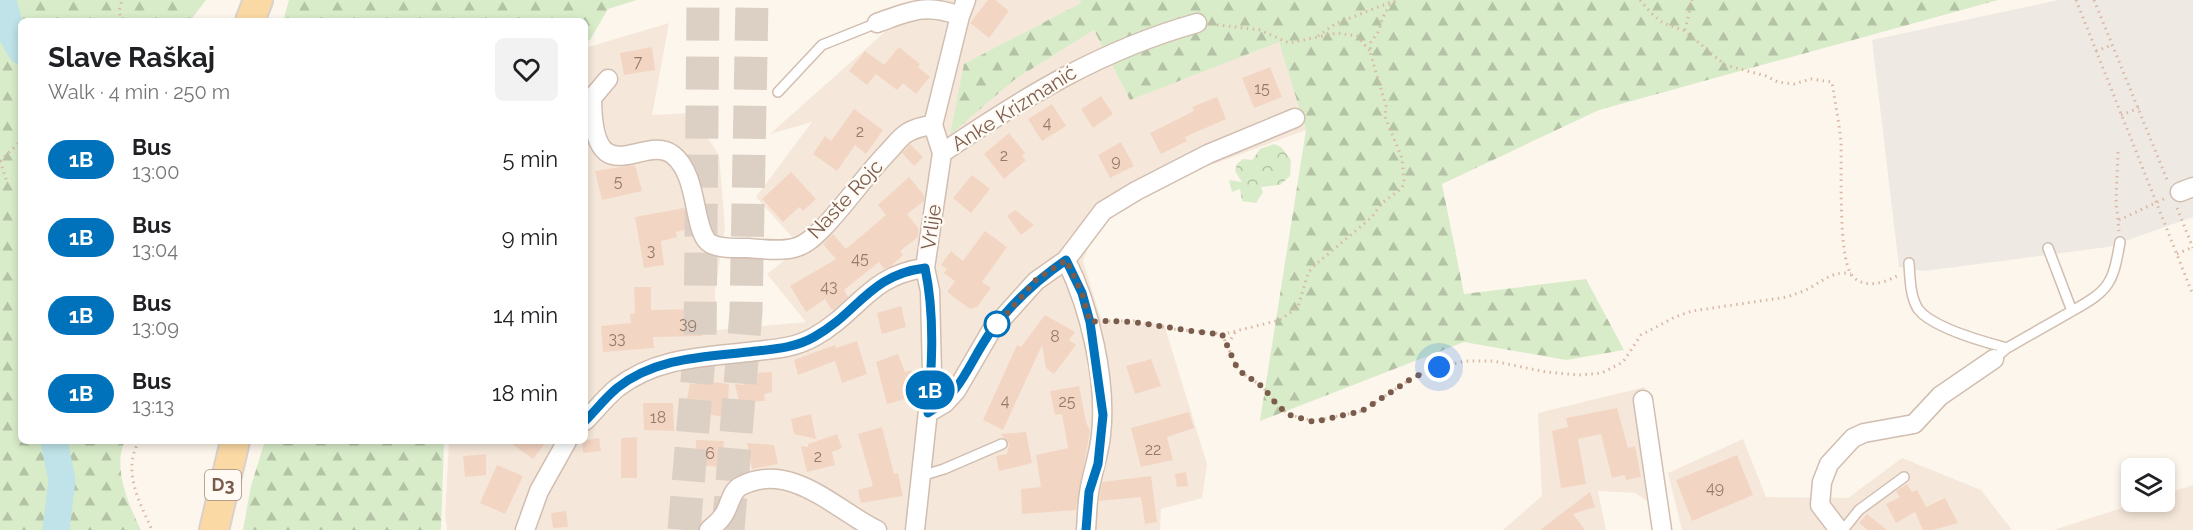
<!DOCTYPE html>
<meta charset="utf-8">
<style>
body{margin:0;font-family:Raleway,sans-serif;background:#f2f2f2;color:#202124;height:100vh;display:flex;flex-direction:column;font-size:22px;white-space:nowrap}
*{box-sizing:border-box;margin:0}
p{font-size:20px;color:#757577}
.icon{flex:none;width:33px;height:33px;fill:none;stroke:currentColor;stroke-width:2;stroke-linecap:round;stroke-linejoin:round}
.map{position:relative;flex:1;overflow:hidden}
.sheet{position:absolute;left:18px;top:18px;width:570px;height:426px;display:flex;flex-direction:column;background:#fff;border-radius:9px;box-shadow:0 3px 9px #0003}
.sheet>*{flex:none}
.badge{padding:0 12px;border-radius:20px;font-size:21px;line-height:39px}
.buttons{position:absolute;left:2121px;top:458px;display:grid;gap:12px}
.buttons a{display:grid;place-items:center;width:54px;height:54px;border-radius:9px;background:#fff;box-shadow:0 3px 9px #0003;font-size:30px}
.you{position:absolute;width:30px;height:30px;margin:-15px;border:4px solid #fff;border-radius:50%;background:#1a73e8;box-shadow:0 0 0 9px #1a73e833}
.map>.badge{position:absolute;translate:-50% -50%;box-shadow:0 0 0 3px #fff}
.round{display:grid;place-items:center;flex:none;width:63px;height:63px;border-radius:9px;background:#f2f2f2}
.head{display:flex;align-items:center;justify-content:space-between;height:102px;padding:0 30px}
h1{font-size:28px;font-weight:700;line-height:45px}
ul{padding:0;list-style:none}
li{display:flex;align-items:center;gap:18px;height:78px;padding:0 30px}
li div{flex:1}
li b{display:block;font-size:22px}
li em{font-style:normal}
li .badge{min-width:66px;font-weight:700;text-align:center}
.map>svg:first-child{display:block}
.residential{fill:#f5e8da}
.industrial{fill:#efe9e4}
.forest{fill:url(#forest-firs)}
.park{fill:url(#park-crowns)}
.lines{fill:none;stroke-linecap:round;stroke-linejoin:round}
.river{stroke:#bfe3e8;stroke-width:27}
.building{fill:#f3d5c3}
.highway-tunnel{stroke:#dcd0c4;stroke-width:33;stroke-dasharray:33 16;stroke-linecap:butt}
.lane-casing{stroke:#d1beb0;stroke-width:12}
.street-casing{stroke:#d1beb0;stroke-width:21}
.primary-casing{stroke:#dad1cd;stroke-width:32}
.path{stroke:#d9b8a5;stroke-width:3;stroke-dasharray:1.5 4.5;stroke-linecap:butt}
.lane{stroke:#fff;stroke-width:9}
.street{stroke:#fff;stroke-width:18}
.primary{stroke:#fbd9a5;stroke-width:28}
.line-casing{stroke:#fff;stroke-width:14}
.line{stroke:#0072bc;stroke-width:9}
.walk{stroke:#7a5c4d;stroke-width:6;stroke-dasharray:0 10.8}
.stop-dot{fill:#fff;stroke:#0072bc;stroke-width:3}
.labels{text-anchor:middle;stroke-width:4.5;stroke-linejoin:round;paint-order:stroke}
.number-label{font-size:16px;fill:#987a6a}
.shield{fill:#fffaf3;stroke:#a28b7f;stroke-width:1.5}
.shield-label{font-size:18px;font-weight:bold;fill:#7a5c4d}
.street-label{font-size:20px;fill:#7a5c4d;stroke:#fffaf3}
</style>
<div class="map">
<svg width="2193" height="530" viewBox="0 0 2193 530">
<defs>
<pattern id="forest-firs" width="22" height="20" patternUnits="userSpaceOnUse" patternTransform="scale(1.5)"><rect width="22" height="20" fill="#d8ecc9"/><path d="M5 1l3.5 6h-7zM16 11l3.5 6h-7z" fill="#b4c2a5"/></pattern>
<pattern id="park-crowns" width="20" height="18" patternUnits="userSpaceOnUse" patternTransform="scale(1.5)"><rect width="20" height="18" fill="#d8ecc9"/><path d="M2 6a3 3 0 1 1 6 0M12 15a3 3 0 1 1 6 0" fill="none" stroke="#b4c2a5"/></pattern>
</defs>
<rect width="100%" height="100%" fill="#fdf6ec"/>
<path class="residential" d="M937,0H1080L1081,3L951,134L1014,80L1094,30L1130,100L1279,41L1306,130L1151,187L1099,222L1083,261L1102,322L1164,324L1207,464L1202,498L1161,509L1160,530H447L445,516L449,441H585V48L669,23L652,115L691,113L719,155L725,227L715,291L716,330L806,322L767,274L801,247L756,197L812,122L770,134L887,30L908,5Z
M1645,387L1666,513L1635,493L1598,491L1606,530H1503L1542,496L1538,413Z
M1743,439L1766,497L1848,498L1902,458L1981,490L2012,530H1682L1668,473Z
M2193,485V530H2054L2143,501H2164L2165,494Z"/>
<path class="industrial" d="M2059,0H2193V217L2108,247L1924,271L1899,267L1872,40Z"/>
<path class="forest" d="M0,0H206L190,21H21V441H125C112,467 129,506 141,530H0Z
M289,0H637L608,9L590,40L585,41V21H283Z
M1080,0H1998L1599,110L1442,184L1464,294L1586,279L1624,350L1566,360L1464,342L1260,421L1306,130L1279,42L1130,100L1094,30L1014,80L950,135L964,64L1081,3Z
M265,441H444L441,530H243L251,486Z"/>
<path class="park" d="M1274,144L1281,147L1291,160L1290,176L1280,185L1261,187L1263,192L1256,203L1242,201L1240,189L1232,192L1229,180L1242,182L1235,171L1237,164L1243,159L1252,160L1260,149Z"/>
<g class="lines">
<path class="river" d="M3,0L12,35L21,51
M54,441L62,480L56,530"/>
</g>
<path class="building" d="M988,0H995L1009,11L989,38L970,23Z
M652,47L655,70L624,75L620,53Z
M899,47L920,64L918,67L930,77L916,94L903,83L897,90L876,74L867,85L849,71L865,51L884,65Z
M1270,67L1282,97L1254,108L1242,78Z
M1101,96L1113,114L1093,128L1081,109Z
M1217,97L1226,119L1185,137L1187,141L1161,154L1150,133L1194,111L1192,107Z
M1052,104L1066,126L1042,141L1028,119Z
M854,109L883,130L866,154L855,145L837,171L813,154L825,136L831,141Z
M1009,133L1025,153L1022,156L1026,160L1004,179L984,154Z
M1121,142L1134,166L1110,178L1098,155Z
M910,144L923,157L914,166L902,153Z
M635,165L642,191L602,200L595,171Z
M791,172L816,199L803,211L799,207L783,222L762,199Z
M972,175L990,189L971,213L953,198Z
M909,177L924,195V201L907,214L919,229L918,237L900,251L903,255L890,267L884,269L879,262L844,290L848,297L836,308L832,310L825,299L806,312L790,286L836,259L823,244L833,234L846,249L886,215L878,205Z
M684,208L689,229L676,232L677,237L661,241L664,265L644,268L635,217Z
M1015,210L1034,225L1021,235L1007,216Z
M985,231L1007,247L982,282L991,288L977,307L970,309L947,292L955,281L944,273L947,269L941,265L951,251L963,261Z
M634,287H651V310L702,309V336L653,337L654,348L603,352L601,326L631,323L630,314L635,313Z
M901,306L906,327L882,334L877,313Z
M1045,315L1075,332L1069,340L1076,345L1054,374L1046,368L1042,345L1003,430L983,420L1017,345L1021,347Z
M857,341L867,374L842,383L835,361L798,375L794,360L835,345L836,348Z
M898,354L905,372L911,370L914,386L910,387L912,397L887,404L876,362Z
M1151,359L1161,386L1135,394L1126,366Z
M772,372V392L764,394L765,401L739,402L735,384L744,385L743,374Z
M696,380L729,384L727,418L685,409L690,383L695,384Z
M1079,386L1086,422L1090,431L1076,510L1022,514L1021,489L1041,487L1036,455L1068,448L1062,414L1055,415L1050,391Z
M643,403H673L674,431L644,430Z
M1617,408L1628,448L1635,446L1641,477L1626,480L1625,475L1612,478L1601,434L1578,439L1586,484L1561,488L1552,431L1568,427L1566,418Z
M1189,412L1194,428L1167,437L1173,460L1141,467L1131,428Z
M811,414L816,439L794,434L791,419Z
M882,427L894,474L898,473L903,496L861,503L858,490L873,486L858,434Z
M1026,432L1032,463L999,471L996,456L1007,454L1009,444L1001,434Z
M837,434L842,448L832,452L835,465L807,472L801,446L808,447V444Z
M637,437V478H621V438Z
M599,438L601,451L583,453L582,441Z
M696,440L724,441L722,467L695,465Z
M508,441H547L533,459Z
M747,443L774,445L778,464L752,469Z
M486,454V475L465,477L463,456Z
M1737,455L1753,495L1692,521L1676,480Z
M747,459L750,471L736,476L734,462Z
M497,465L523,476L505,514L480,503Z
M1186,472L1188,486L1177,487L1175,474Z
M1151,476L1157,522L1145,524L1141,497L1099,501L1102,482Z
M1907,484L1912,492L1917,490L1926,507L1945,498L1958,523L1933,530H1923L1915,512L1896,523L1886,504L1900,497L1896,491Z
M1590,492L1595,507L1573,514L1585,530H1540Z
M566,511L568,527L553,528L551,513Z
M1867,514L1887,530H1868L1859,523Z"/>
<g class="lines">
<path class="highway-tunnel" d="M684,530L700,347L703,0
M728,530L746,312L752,0"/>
<defs>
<path id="lane" d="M778,92L822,45L877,23
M1909,263C1910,278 1910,296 1918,309C1932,328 1984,342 2007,348
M2072,311C2110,290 2113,283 2120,242
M1994,359L2007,348L2072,311L2048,248
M921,476L944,469L1002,444
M1843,530L1859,510L1904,477"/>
<path id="street" d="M877,23C911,11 925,3 960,16
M608,79L592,98C593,199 644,132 673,155C700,176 692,234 711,244C722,249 736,248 747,248C763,249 782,252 797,247C807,244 816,235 823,228C846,204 865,176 888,152C894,146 900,137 907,133C915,128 924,126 933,125
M942,153C1024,97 1101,50 1197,23
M2180,192L2193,187
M1066,260C1090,308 1107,381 1101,435C1099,455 1092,473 1089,493C1087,505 1087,518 1086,530
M1643,400L1662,530
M928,413L945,403L956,391L991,331L1036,281L1066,260L1103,211L1136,191L1208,154L1295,118
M585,421C595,411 605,398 617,388C655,358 702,357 748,352C771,349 793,349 814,337C858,313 869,275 925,268
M525,530L539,491L567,441
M709,530C713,526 719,522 722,517C730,508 730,491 741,486C791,460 837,511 877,530
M915,530L932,374L930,291L925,268L942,153L933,125L960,16L966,0
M1839,530L1820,505L1822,482L1829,464L1853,438L1864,433L1914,424L1940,396L1994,359"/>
<path id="primary" d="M250,21L258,0
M214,530L235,441"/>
</defs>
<use href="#lane" class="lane-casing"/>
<use href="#street" class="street-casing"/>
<use href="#primary" class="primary-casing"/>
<path class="path" d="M1640,0L1653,15L1663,23L1685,31L1725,65L1766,76L1778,82L1794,84L1811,79L1832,82C1835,102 1839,122 1841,142C1842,170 1838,254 1851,274C1862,290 1884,283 1897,276
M2076,0L2193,295
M2094,0L2168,182
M122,21L119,11L122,0
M1211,24L1260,30L1289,43L1337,33L1357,36L1370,51
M1685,30L1692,0
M1318,36L1335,24L1391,2
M2096,51L2112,45
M2121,115L2139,108
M2118,152L2116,202L2119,231
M0,161L21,141
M0,161L7,182
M2177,208L2193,248
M2119,220L2166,198
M2177,254L2193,247
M1103,321H1134L1172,329L1224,334L1280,320L1298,307L1308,273L1315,265L1372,217L1382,203L1402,188L1404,182L1402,158L1385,117L1386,106L1370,52L1371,42L1378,32L1383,17L1390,5L1397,0
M1222,334L1238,370L1263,387L1278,406L1290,415L1314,421L1362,411L1414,377L1439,367L1466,361H1493L1546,372L1579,375L1602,373L1623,362L1641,335L1675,317L1692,311L1787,297C1792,295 1796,294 1801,292C1818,286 1831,269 1851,274
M1228,344L1236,331
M139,441C122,471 139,501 152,530"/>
<use href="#lane" class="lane"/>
<use href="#street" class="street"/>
<use href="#primary" class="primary"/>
</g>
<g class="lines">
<defs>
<path id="line" d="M585,421C595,411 605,398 617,388C655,358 702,357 748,352C771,349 793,349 814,337C858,313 869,275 925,268C935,315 932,365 928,413C964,391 969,361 992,330C1013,302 1037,280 1066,260L1082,293L1090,322L1103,415L1098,464L1089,492L1086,530"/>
</defs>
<use href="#line" class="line-casing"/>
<use href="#line" class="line"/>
<path class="walk" d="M997,324L992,331L1036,280L1066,260L1082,293L1090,322C1135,317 1177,332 1222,334L1238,370L1263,387L1278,406L1290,415L1314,422L1362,411L1414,377L1439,367"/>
</g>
<circle class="stop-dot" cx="997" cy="324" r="12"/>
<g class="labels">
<g class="number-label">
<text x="638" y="67">7</text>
<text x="1262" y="94">15</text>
<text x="1047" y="128">4</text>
<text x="860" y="137">2</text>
<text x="1004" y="161">2</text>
<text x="1116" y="166">9</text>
<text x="618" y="187">5</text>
<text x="651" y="256">3</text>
<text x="860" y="264">45</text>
<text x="829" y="292">43</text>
<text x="688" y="329">39</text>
<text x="1055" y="342">8</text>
<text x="617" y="344">33</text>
<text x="1005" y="406">4</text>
<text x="1067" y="407">25</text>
<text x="658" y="423">18</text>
<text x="1153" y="455">22</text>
<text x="710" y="459">6</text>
<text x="818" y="462">2</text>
<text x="1715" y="493">49</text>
</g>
<rect class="shield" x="205" y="470" width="36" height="30" rx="4.5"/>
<g class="shield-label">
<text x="223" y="491">D3</text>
</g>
<g class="street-label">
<text transform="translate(1014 108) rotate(-32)" y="7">Anke Krizmanić</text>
<text transform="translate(845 199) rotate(-47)" y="7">Naste Rojc</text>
<text transform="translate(931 227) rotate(-82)" y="7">Vrlije</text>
</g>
</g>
</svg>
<div class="buttons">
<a><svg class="icon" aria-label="layers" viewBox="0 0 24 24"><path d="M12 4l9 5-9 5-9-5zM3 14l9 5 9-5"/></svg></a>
</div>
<div class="you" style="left:1439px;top:367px"></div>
<b class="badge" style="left:930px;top:390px;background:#0072bc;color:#fff">1B</b>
<section class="sheet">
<div class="head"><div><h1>Slave Raškaj</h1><p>Walk · 4 min · 250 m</p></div><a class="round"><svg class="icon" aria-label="heart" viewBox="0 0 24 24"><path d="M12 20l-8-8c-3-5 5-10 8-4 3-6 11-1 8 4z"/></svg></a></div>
<ul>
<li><span class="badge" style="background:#0072bc;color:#fff">1B</span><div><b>Bus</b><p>13:00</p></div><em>5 min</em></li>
<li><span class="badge" style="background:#0072bc;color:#fff">1B</span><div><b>Bus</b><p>13:04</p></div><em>9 min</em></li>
<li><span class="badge" style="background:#0072bc;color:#fff">1B</span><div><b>Bus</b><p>13:09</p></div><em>14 min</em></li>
<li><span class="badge" style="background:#0072bc;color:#fff">1B</span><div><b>Bus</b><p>13:13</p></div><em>18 min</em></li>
</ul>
</section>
</div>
